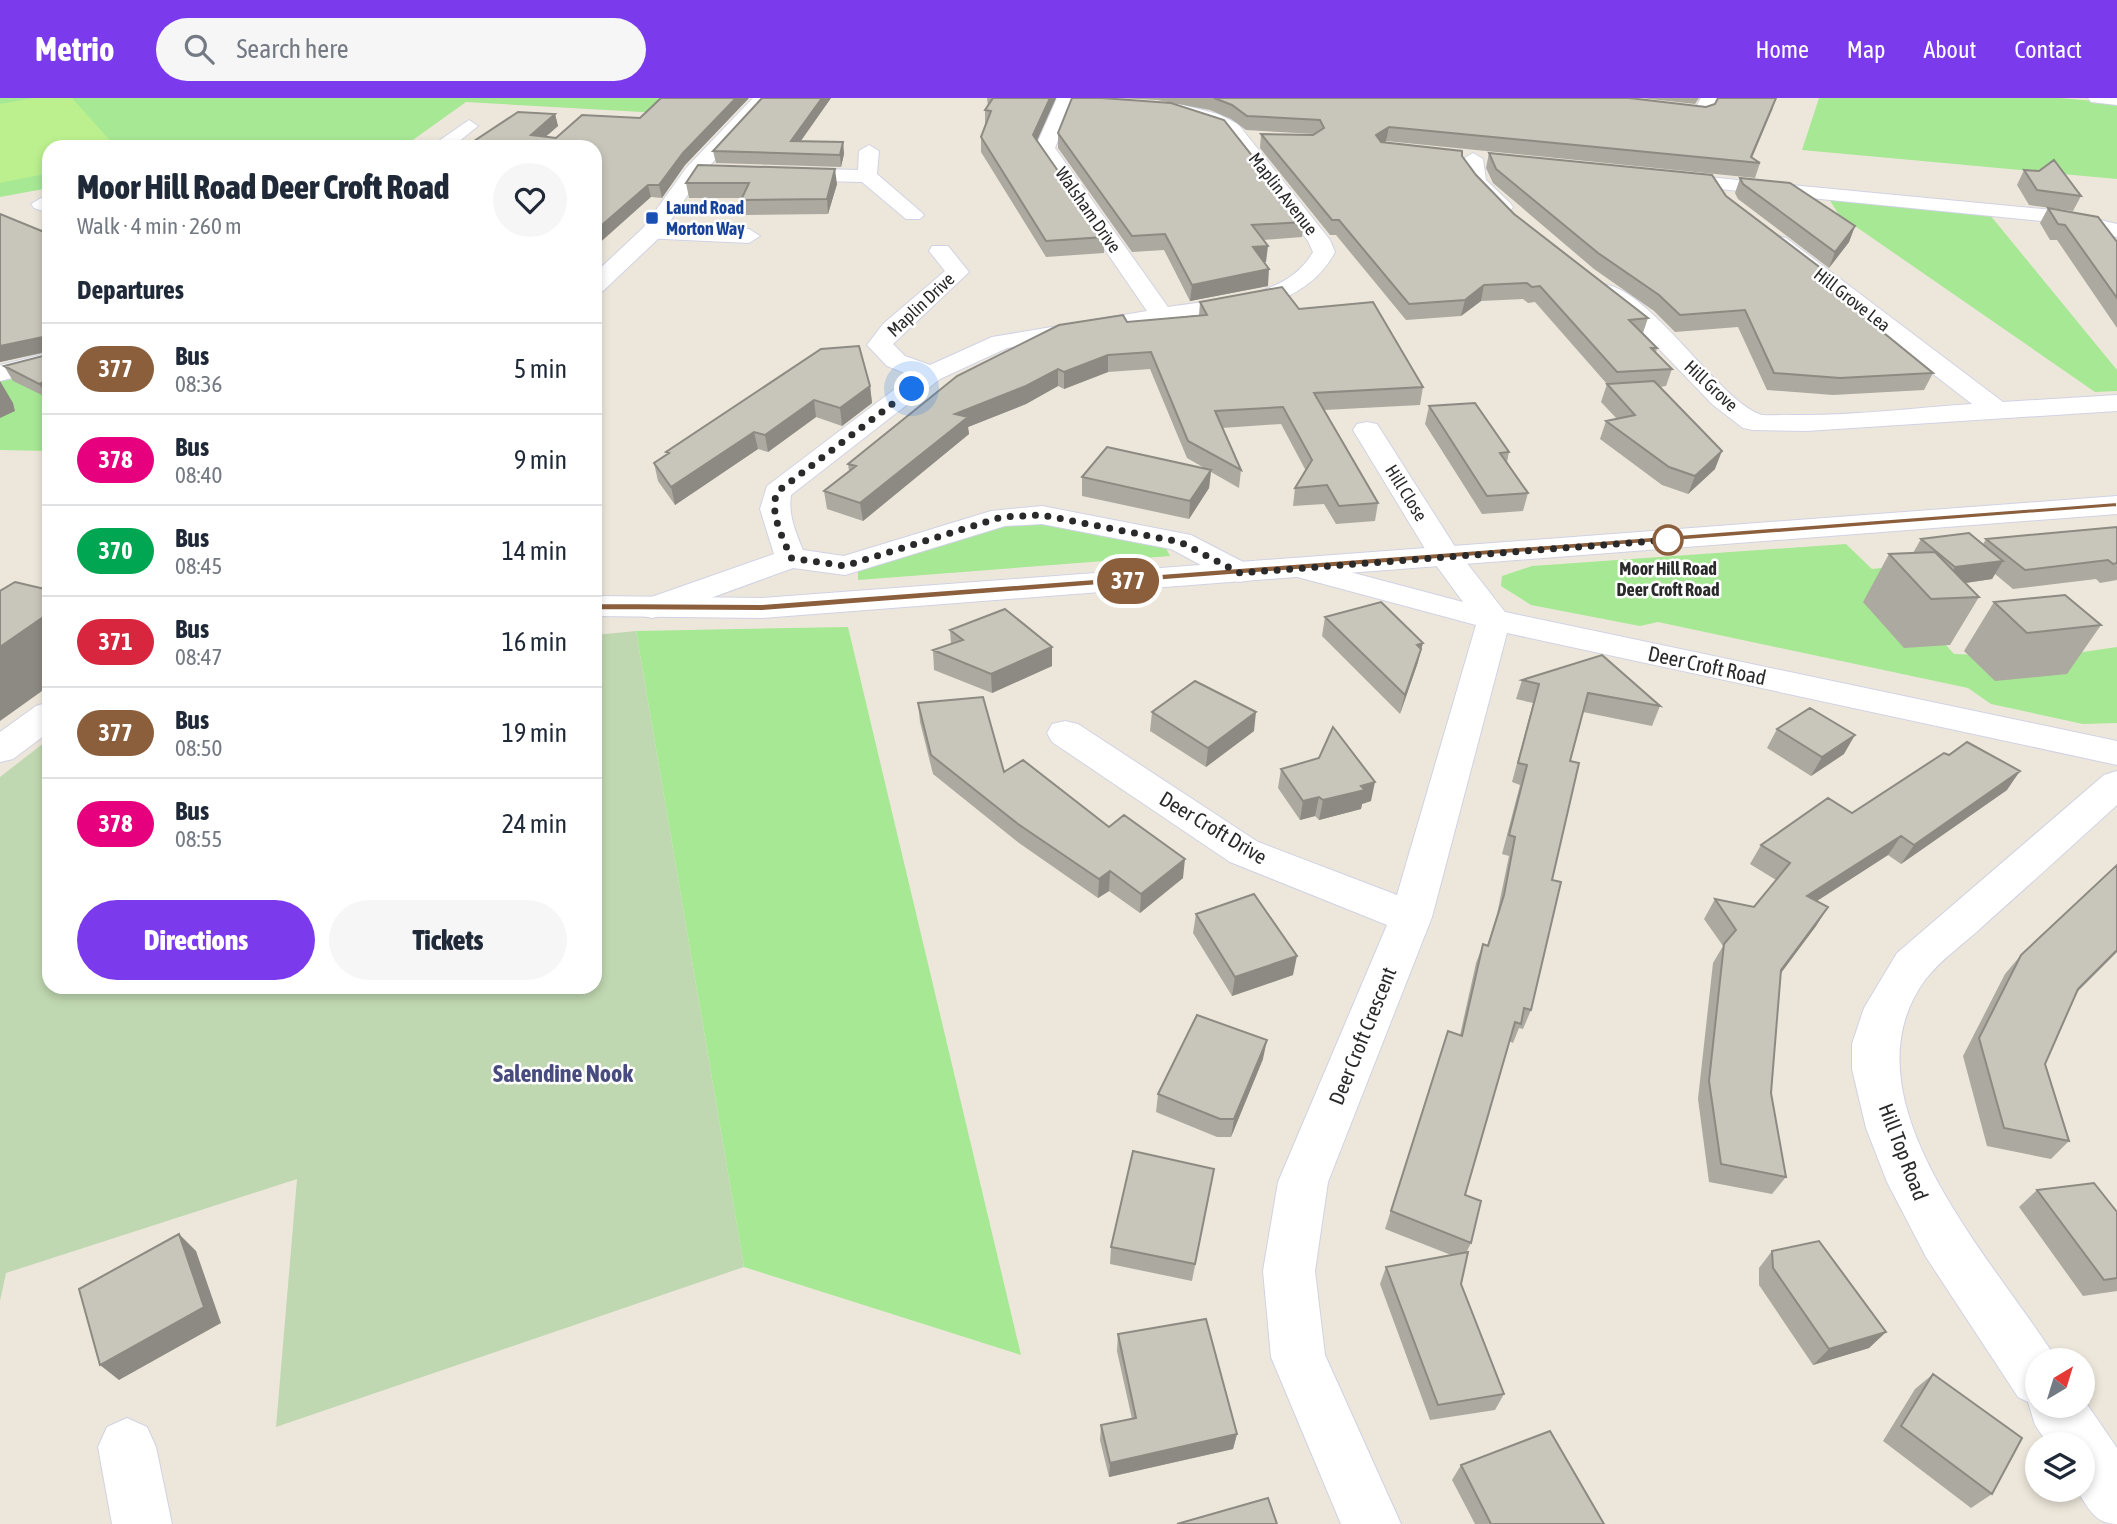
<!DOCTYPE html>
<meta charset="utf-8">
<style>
body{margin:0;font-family:"Asap Condensed",sans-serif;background:#f6f6f7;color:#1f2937;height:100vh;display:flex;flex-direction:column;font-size:26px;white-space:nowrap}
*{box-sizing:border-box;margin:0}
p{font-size:23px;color:#747a83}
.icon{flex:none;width:38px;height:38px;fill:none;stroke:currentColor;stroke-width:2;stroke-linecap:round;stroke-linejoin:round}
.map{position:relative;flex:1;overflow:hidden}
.drawer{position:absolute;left:42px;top:42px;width:560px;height:854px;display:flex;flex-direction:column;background:#fff;border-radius:21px;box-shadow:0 4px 10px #0003}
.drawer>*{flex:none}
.badge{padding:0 14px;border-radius:23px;font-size:24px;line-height:46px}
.needle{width:46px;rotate:38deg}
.controls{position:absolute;left:2025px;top:1250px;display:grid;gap:14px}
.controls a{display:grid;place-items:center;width:70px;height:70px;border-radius:50%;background:#fff;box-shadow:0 4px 10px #0003;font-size:35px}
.you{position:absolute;width:35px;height:35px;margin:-18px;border:5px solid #fff;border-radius:50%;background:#1a73e8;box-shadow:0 0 0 10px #1a73e833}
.map>.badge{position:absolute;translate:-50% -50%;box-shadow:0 0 0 4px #fff}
h2{padding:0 35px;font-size:26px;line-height:63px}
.round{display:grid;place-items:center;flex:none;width:74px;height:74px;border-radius:37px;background:#f6f6f7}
.head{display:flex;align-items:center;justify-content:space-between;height:119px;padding:0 35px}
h1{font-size:33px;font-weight:800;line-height:52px}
.button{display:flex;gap:14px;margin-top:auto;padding:14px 35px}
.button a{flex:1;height:80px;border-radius:42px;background:#7c3aed;color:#fff;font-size:28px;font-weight:800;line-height:80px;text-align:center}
.button a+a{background:#f6f6f7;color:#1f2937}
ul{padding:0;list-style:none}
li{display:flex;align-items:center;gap:21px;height:91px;padding:0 35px;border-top:2px solid #e0e1e3}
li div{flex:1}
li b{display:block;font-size:26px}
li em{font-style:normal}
li .badge{min-width:77px;font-weight:700;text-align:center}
header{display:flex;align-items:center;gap:42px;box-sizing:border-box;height:98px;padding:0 35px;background:#7c3aed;color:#fff}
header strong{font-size:33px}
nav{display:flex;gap:38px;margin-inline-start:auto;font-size:24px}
.search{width:490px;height:63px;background:#f6f6f7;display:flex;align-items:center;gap:18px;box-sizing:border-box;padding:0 24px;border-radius:38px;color:#747a83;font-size:26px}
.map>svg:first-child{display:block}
.green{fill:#a7e894}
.cemetery{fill:#c0d8b1}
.pitch{fill:#bcf08e}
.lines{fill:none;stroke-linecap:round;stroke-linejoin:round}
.street-casing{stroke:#d0d2e4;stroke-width:2}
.secondary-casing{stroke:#d0d2e4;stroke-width:2}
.street{fill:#fff;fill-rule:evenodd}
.secondary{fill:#fff;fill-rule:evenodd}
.wall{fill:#aca9a0}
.shaded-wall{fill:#8c8a82}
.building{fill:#c8c5ba;stroke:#8c8a82;stroke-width:2}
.line{fill:#8b5e3c;stroke:#fff;stroke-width:2}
.walk{stroke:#2a2a2a;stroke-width:7;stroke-dasharray:0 12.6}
.transit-dot{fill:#1a4fb4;stroke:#fff;stroke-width:2.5}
.stop-dot{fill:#fff;stroke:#8b5e3c;stroke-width:3.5}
.labels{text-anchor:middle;stroke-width:5;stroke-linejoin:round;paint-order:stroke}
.far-street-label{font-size:18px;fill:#2a2a2a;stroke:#fff}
.far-transit-label{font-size:18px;font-weight:bold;fill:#164399;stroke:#fff;text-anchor:start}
.far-stop-label{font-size:18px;font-weight:bold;fill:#2a2a2a;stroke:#fff}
.street-label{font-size:21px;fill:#2a2a2a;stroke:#fff}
.quarter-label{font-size:24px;font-weight:bold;fill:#474b7e;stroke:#fff}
</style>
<header>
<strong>Metrio</strong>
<div class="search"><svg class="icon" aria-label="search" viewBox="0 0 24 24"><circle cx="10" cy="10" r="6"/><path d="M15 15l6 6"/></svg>Search here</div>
<nav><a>Home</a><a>Map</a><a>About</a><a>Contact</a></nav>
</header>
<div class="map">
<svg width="2117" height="1426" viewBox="0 0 2117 1426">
<rect width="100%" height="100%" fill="#ede7db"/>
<path class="green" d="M0,0H674L660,15L466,4L403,49H49V90L0,99Z
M1819,0H2060L2117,5V81L1802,52Z
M1829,101L1990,117L2117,272V293L2095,294L1839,117Z
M49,270V353L0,352V283Z
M1043,424L1165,448L1170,458L858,482V473L1005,428Z
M1846,446L1872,471L1890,469L1903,499L1954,556L2049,559L2117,549V625L2083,626L1991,606L1968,590L1658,524L1640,528L1531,507L1501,488L1502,478L1532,468Z
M848,529L1021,1257L744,1169L636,533Z"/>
<path class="cemetery" d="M636,533L744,1169L276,1329L297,1081L6,1175L0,1203V679L49,641V889H595V537Z"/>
<path class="pitch" d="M34,0H72L116,49H49V75L0,85V6Z"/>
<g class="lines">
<defs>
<path id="street" d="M1057,0L1123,1L1132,6L1123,11L1071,9L1055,50L1168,209C1216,201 1286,202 1313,154L1308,143L1224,34L1206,24L1173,15L1170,11L1173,7L1179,6L1218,16L1238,26L1330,142L1335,154C1321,180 1301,193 1274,205L1007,250L940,281L791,397C788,417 796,435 803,452L844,458L991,413L1042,408L1191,437L1251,468L1256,475L1251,482L1240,484L1229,482L1171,451L1042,426L1005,428L845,477L793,470L664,517L652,520L640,517L636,510L640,503L774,456L760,411L767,388L912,278L887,268L867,247L883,226L945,173L929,153L932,148H948L969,174L893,246L905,258L930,267L992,239L1147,213L1035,50Z
M1563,0H1618L1696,9L1701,0H1719L1708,19L1702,20L1572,5Z
M2088,0H2117V7L2091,4Z
M469,22L478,28L452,49H430Z
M869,47L879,53L877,76L920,113L924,117L920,121H906L862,84L783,82L773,76L783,70L858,72L859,53Z
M1473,55L1483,61L1486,82L1510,105L1513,109L1510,113H1496L1466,82L1463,61Z
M1666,75L2062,113L2117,126V139L2062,125L1659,85L1656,81L1659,77Z
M41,100L49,102V115L34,110L31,106Z
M651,129L749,131L760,138L749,145L643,140L640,135L643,130Z
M1778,138L1786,140L2003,304L2117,297V313L1806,333L1753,332L1743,330L1713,307L1634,225L1591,192L1595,187C1640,176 1715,299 1759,316C1767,319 1782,316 1791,317C1851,318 1912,310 1972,306L1770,150L1767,145L1770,140Z
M49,255V271L0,283V267Z
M1367,324L1377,326L1459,455L1505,514L2117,643V667L1507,535L1432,819L1328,1084L1315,1173L1325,1257L1401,1426H1341L1271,1259L1263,1173L1278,1084L1387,827L1230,764L1052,644L1047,635L1052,626L1065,623L1078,626L1258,744L1397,797L1476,527L1290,477L1285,470L1290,463L1301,461L1463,504L1430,459L1353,332L1357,326Z
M49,604V634L13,661L0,664V634L36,608Z
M2117,673V707C2072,748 2028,788 1983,828C1965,845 1940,862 1925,882C1838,1001 1996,1164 2057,1262H2037V1307H2082V1299L2117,1350V1426C2094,1426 2088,1409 2076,1391H2082V1346H2048L2035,1327L2028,1304L2018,1299L1926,1159L1887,1084L1866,1030L1852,971V946L1864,910L1897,855L2104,677Z
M127,1320L147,1329L156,1349L172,1426H112L98,1349L107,1329Z"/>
<path id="secondary" d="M753,0H772L701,77L659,140L603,193L595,195V175L643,130L687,69Z
M2117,398V416L762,520L595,518V498L762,500Z"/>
</defs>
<use href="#street" class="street-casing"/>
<use href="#secondary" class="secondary-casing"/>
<use href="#street" class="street"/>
<use href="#secondary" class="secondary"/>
</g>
<path class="wall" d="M661,0H749L685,67L662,100L651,99L465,49L555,16L558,28L546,38L556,40L640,20Z
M762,0H831L801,43L843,44L844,56L841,69L716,65L713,53Z
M987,0H1056L1037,43L1104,139V155L1046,159L981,54V39L985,26V12L988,8Z
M1117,0H1324L1773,10L1752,60L1760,65L1755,80L1386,43L1384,45L1462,58L1476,77L1514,116L1648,220L1643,235L1657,250L1656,255L1672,271L1666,288L1660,289L1715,371L1688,396L1662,387L1600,341L1606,323L1617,321L1601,304L1607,286L1535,204L1528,205L1523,201L1481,203L1461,218L1406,222L1336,137H1330L1260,50L1261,36L1313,37L1314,36L1246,32L1231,21L1210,12L1157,2Z
M1641,0H1699L1695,6Z
M1058,35L1304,124L1302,139L1263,142L1266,164H1264L1268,188L1190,203L1164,152L1132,154L1058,50Z
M1489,55L1726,98L1822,171L1817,181L1933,275L1924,292L1833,297L1767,292L1738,229L1675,234L1654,213L1594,171L1493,85L1486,70Z
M2024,72L2081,98L2073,113L2029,107L2017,87Z
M1740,80L1855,128L1849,144L1829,170L1738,101L1735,95Z
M686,85L837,86L828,116L743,117L741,102L742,100H689Z
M2048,110L2117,144V230L2057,142H2050L2040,125Z
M0,116L49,136L48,300L13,283L4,268L43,258V255L0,264Z
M1200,204L1299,211L1423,289L1420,307L1324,312L1378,405L1375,423L1336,426L1324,406L1293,408L1295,390L1306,373L1281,326L1222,330L1241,372L1239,390L1211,374L1209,390L1189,421L1082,398V379L1206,371L1187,360L1150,271L1108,274L1064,291L1058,288L1026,306L968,329L969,336L863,423L827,411L824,393L849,373L848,366L1127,224L1199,217Z
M821,251L870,288L872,305L842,328L816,319L768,354L758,351L675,407L658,383L654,365L667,356L666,354Z
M1429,308L1509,354L1507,364L1528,395L1523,413L1482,416L1425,326Z
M2117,429V482L2100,485L2096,481L2013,491L1995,476L1992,481L1966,485L1979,499L1950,547L1904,550L1863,504L1889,456L1913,455L1921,441L1983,446L1986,441Z
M1994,504L2101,527L2067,576L1995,583L1964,553Z
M1325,519L1418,564L1400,616L1322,538Z
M950,532L1052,549V568L992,595L934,572L933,552L951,546Z
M1522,582L1660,608L1652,628L1583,614L1570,663L1552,782L1531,912L1523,931L1519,930L1513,945L1509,943L1465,1097L1471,1145L1466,1155L1461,1186L1504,1296L1495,1312L1430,1322L1380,1186L1386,1169L1451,1157L1385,1131L1448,933L1460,937L1476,865L1483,846L1487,848L1497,816L1509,758L1502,756L1520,687L1512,684L1533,605L1516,601Z
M918,605L1004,674L1109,729L1183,780L1140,815L1109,793L1098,800L1019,745L933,676L920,624Z
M1152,614L1254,633L1206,669L1150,633Z
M1777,631L1844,656L1811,678L1767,650Z
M1281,671L1371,703L1362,706L1361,711L1319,722L1315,718L1300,722L1278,690Z
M2007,692L1901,766L1888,757L1817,803L1828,809L1816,828L1781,875L1771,995L1786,1079L1772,1096L1709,1084L1698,1001L1713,865L1723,848L1704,821L1715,801L1754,809L1776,782L1750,766L1761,747L1852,715Z
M1196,816L1293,877L1232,898L1193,835Z
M2021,857L2076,895L2045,966L2069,1043L2051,1061L1987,1048L1963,958L2005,876Z
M1263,961L1231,1039H1217L1156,1014L1158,996Z
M1214,1071L1192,1183L1110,1166L1111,1149Z
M2037,1092L2117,1114V1193L2083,1198L2019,1109Z
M1772,1153L1886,1234L1869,1250L1813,1267L1759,1187V1170Z
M1118,1236L1237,1336L1233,1351L1109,1379L1100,1342L1101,1327L1132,1321L1117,1253Z
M1933,1276L1992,1396L1971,1410L1883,1343L1915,1291Z
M1461,1367L1604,1426H1475L1452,1382Z"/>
<path class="shaded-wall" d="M736,0H749L685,67L662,100L659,87L683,55Z
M822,0H831L792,55L791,43Z
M1050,0H1056L1033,51V37Z
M555,16L558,28L534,49L531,37Z
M1389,29L1386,43L1373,52L1376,37Z
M843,44L844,56L841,69L840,57Z
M835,71L837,86L828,116L827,101Z
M648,87L651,99L595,149V133Z
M1855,128L1849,144L1829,170L1835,154Z
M1268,148L1266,164L1251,165L1253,149Z
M1269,171L1268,188L1190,203L1192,187Z
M1484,187L1481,203L1461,218L1465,202Z
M43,239L49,253L0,264V248Z
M1108,257V274L1064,291V274Z
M1058,271V288L1026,306L968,329L969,336L863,423L860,405L955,316Z
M49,282V300H48L39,286Z
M0,283L13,305L15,313L0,320Z
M870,288L872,305L842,328L840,310Z
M814,302L816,319L768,354L765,337Z
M754,334L758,351L675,407L671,389Z
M1722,353L1715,371L1688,396L1695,378Z
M1211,372L1209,390L1189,421L1190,403Z
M2003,463L1992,481L1944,488L1955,469Z
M49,515V588L0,623V549Z
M1423,545L1418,564L1400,616L1417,547Z
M1052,549V568L992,595L991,576Z
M1256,614L1254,633L1206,669L1208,650Z
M1855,637L1844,656L1811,678L1822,659Z
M2020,673L2007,692L1901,766L1914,747Z
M1375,684L1371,703L1362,706L1361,711L1319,722L1323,702Z
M1319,699L1315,718L1300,722L1303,703Z
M1901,738L1888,757L1795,817L1807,798Z
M1185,761L1183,780L1140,815L1141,796Z
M1110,773L1109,793L1098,800L1099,781Z
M1828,809L1816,828L1769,891L1781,872Z
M2117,852V854L2061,910L2078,891Z
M1297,858L1293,877L1232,898L1235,879Z
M1267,942L1263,961L1231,1039L1234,1021Z
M179,1136L196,1153L221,1225L119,1282L100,1267Z
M1886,1234L1869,1250L1813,1267L1829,1251Z
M1237,1336L1233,1351L1109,1379L1110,1365Z"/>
<path class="building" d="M661,0H736L683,55L659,87H648L595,133V49H465L518,14L555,16L531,37L556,40L582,17L640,20Z
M762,0H822L791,43L843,44L840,57L713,53Z
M993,0H1050L1033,37L1104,139L1046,143L981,39L991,13L985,12Z
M1072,0H1102L1171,5L1224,22L1304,124L1252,127L1268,148L1253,149L1269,171L1192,187L1165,136L1132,138L1058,35Z
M1214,0H1629L1706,9L1715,6L1718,0H1776L1751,59L1760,65L1389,29L1376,37L1381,44L1462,53V58L1476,77L1514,116L1648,220L1629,222L1657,250H1651L1672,271L1617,274L1540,188L1532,189L1527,185L1484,187L1465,202L1409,206L1339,122H1332L1261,36L1313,37L1324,30L1320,22L1247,18L1232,7Z
M1489,55L1712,77L1726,98L1822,171L1815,179L1933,275L1840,280L1774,275L1745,212L1680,217L1659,197L1598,155L1496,71Z
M2054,62L2081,98L2037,92L2024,72L2039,73Z
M698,67L835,71L827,101L741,102L749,85H686Z
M1740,80L1790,85L1855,128L1835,154L1743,86Z
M2048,110L2098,119L2117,144V200L2065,127L2058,126Z
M0,116L49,136V282L39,286L4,268L43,258V239L0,248Z
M1282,189L1299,211L1373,204L1423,289L1314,295L1378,405L1339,408L1327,387L1295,390L1312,362L1283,309L1215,313L1241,372L1188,343L1151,254L1108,257L1064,274L1058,271L1026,288L955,316L968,319L860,405L824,393L856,368L848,366L957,278L1059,227L1123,217L1127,224L1207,217L1200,204Z
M859,248L870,288L840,310L814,302L765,337L754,334L671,389L654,365L669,355L666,354L821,251Z
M1654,283L1722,353L1695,378L1669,369L1606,323L1635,317L1607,286Z
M1475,305L1509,354L1500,355L1528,395L1487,398L1429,308Z
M1107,349L1211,372L1190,403L1082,379Z
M2117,429V465L2113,466L2108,462L2025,472L1986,441Z
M1969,435L2003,463L1955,469L1921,441Z
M1935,454L1979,499L1931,501L1889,456Z
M15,484L49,492V515L0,549V493Z
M2065,497L2101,527L2027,535L1994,504Z
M1381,504L1423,545L1417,547L1421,551L1405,597L1325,519Z
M1005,511L1052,549L991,576L933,552L963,542L950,532Z
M1602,557L1660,608L1588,595L1570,663L1579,665L1552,782L1561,784L1531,912L1524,910L1521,926L1515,924L1465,1097L1481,1103L1471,1145L1391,1113L1448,933L1462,938L1483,846L1488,848L1504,797L1515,739L1509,737L1527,667L1518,665L1539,586L1522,582Z
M1195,583L1256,614L1208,650L1152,614Z
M983,599L1004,674L1023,662L1109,729L1124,717L1185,761L1141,796L1110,773L1099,781L1018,726L931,657L918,605Z
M1810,610L1855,637L1822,659L1777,631Z
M1333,629L1375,684L1361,688L1365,692L1323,702L1319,699L1303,703L1281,671L1319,660Z
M1967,644L2020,673L1914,747L1901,738L1807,798L1828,809L1781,872L1771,995L1786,1079L1721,1066L1709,983L1724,846L1736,832L1715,801L1754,809L1790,765L1761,747L1828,700L1852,715L1944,655L1949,657Z
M2117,767V852L2078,891L2045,966L2069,1043L2004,1030L1979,940L2021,857Z
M1254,796L1297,858L1235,879L1196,816Z
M1197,917L1267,942L1234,1021H1220L1158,996Z
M1133,1053L1214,1071L1195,1166L1111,1149Z
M2094,1085L2117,1114V1180L2104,1182L2037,1092Z
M179,1136L204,1209L100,1267L79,1191Z
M1819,1143L1886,1234L1829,1251L1773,1170L1772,1153Z
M1468,1154L1461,1186L1504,1296L1438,1307L1386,1169Z
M1206,1221L1237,1336L1110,1365L1101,1327L1136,1320L1118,1236Z
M1933,1276L2022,1340L1992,1396L1901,1328Z
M1550,1333L1604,1426H1491L1461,1367Z
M1268,1400L1277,1426H1177Z"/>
<path class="line" d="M2117,404V409L762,513L595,512L589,508L595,505L762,506Z"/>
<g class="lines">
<path class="walk" d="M912,291L777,394C769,416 783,439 791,460L845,468L1002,419L1042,417L1180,444L1240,475L1668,442"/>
</g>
<rect class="transit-dot" x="645" y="113" width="14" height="14" rx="3.5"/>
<circle class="stop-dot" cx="1668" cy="442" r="14"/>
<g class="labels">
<g class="far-street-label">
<text transform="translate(1283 96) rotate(52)" y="6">Maplin Avenue</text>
<text transform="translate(1088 112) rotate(55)" y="6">Walsham Drive</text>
<text transform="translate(1852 202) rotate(38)" y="6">Hill Grove Lea</text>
<text transform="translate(921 207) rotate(-43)" y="6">Maplin Drive</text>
<text transform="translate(1711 288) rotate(43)" y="6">Hill Grove</text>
<text transform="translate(1406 395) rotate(58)" y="6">Hill Close</text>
</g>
<g class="far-transit-label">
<text x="666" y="116">Laund Road<tspan x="666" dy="21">Morton Way</tspan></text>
</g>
<g class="far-stop-label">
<text x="1668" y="477">Moor Hill Road<tspan x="1668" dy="21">Deer Croft Road</tspan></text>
</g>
<g class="street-label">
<text transform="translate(1707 568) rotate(12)" y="7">Deer Croft Road</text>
<text transform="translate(1213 730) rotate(31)" y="7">Deer Croft Drive</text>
<text transform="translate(1363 938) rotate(-68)" y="7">Deer Croft Crescent</text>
<text transform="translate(1903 1054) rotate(69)" y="7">Hill Top Road</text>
</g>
<g class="quarter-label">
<text x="563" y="984">Salendine Nook</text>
</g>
</g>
</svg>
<div class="controls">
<a><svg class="needle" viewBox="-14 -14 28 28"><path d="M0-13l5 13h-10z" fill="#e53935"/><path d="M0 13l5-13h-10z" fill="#747a83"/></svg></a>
<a><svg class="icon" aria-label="layers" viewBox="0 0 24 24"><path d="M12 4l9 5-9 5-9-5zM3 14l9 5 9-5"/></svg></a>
</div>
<div class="you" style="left:912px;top:291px"></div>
<b class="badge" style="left:1128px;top:483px;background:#8b5e3c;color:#fff">377</b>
<section class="drawer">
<div class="head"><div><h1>Moor Hill Road Deer Croft Road</h1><p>Walk · 4 min · 260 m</p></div><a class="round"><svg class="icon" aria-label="heart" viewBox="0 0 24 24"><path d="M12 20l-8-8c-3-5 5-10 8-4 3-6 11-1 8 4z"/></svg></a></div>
<h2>Departures</h2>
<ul>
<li><span class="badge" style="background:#8b5e3c;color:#fff">377</span><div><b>Bus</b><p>08:36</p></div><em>5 min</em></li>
<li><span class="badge" style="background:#e6007e;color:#fff">378</span><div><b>Bus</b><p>08:40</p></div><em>9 min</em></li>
<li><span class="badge" style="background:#00a651;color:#fff">370</span><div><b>Bus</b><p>08:45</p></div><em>14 min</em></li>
<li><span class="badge" style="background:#d7263d;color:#fff">371</span><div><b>Bus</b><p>08:47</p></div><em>16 min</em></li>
<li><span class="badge" style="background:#8b5e3c;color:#fff">377</span><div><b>Bus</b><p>08:50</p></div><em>19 min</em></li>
<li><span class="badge" style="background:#e6007e;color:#fff">378</span><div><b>Bus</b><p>08:55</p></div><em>24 min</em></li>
</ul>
<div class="button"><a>Directions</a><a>Tickets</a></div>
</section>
</div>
